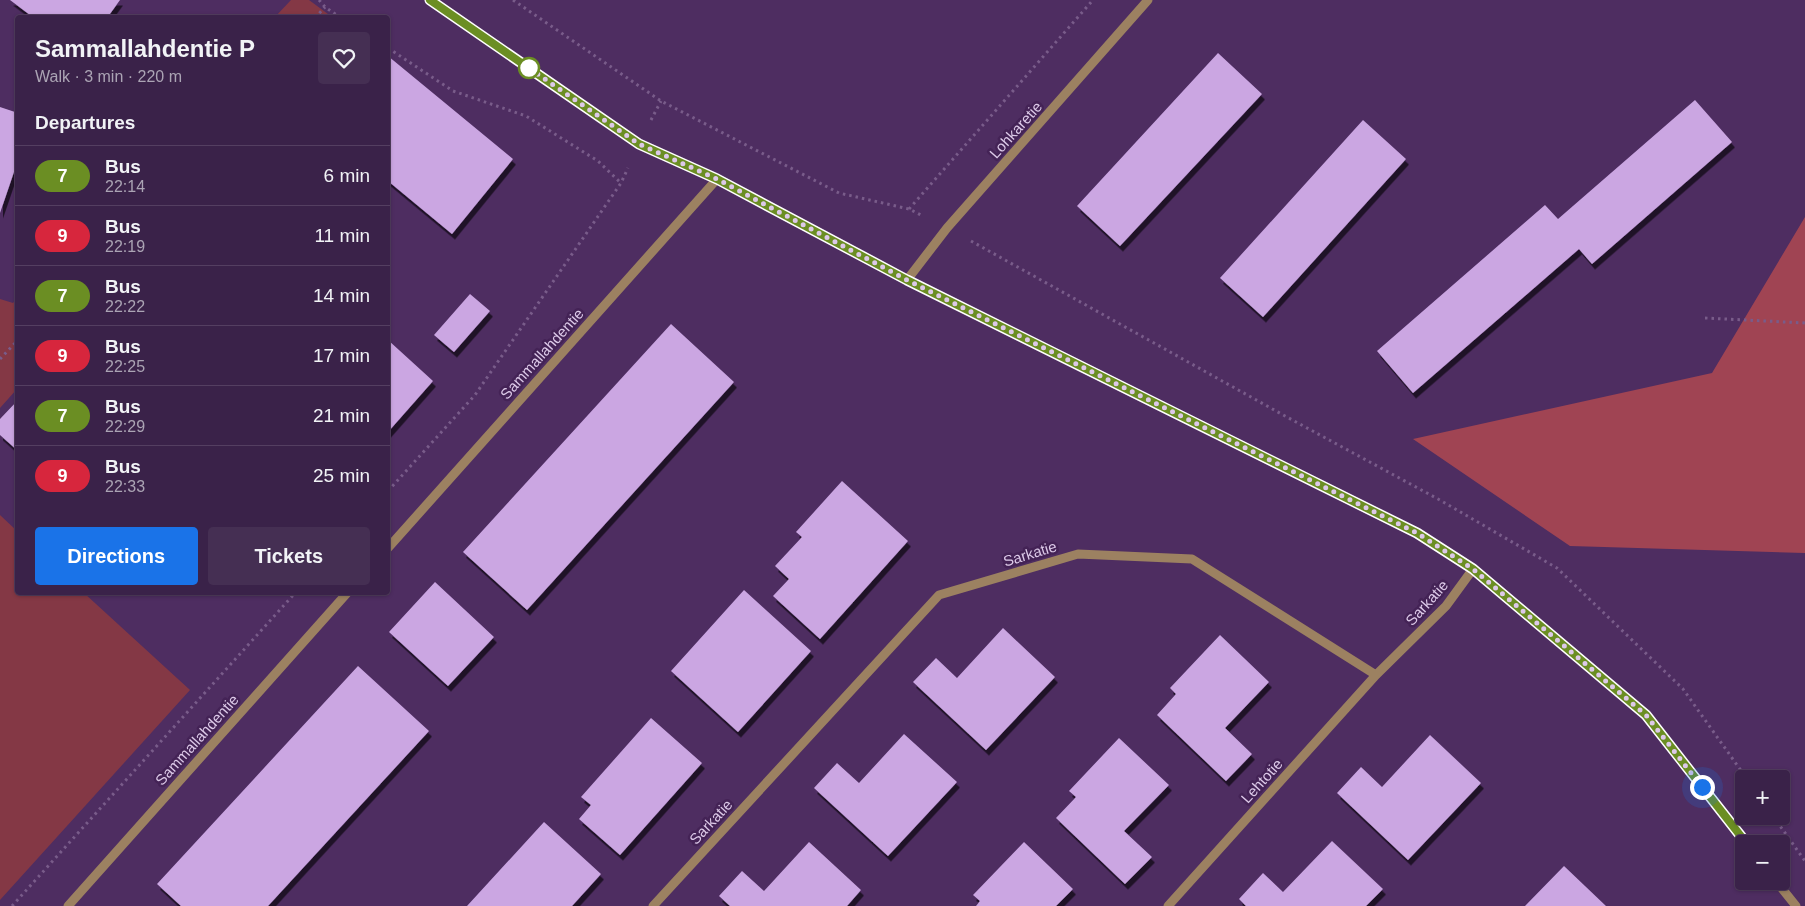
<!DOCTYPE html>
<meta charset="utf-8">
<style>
body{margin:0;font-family:Helvetica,sans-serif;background:#452f53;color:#f1f3f6;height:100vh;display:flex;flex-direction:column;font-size:19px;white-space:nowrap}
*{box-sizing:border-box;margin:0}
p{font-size:16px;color:#aba4b4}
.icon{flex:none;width:28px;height:28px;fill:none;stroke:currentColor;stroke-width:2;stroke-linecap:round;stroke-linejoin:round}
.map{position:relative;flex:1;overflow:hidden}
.panel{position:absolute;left:15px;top:15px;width:375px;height:580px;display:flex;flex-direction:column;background:#3a2249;border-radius:5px;box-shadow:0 1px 4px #0004,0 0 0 1px #543f61}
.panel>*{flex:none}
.badge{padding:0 10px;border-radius:16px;font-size:18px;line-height:32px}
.buttons{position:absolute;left:1735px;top:770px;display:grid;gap:10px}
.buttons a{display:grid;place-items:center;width:55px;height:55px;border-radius:5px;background:#3a2249;box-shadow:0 1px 4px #0004,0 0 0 1px #543f61;font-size:25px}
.you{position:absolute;width:25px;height:25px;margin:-12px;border:4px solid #fff;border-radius:50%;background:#1a73e8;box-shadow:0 0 0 8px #1a73e833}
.map>.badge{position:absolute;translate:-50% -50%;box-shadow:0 0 0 2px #fff}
h2{padding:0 20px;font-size:19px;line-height:45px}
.round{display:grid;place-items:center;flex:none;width:52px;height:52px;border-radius:5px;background:#452f53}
.overview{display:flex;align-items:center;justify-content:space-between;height:85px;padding:0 20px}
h1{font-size:24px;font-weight:600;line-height:38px}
.primary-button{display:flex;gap:10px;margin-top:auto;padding:10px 20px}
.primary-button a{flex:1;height:58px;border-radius:5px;background:#1a73e8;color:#fff;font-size:20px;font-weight:600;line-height:58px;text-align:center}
.primary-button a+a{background:#452f53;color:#f1f3f6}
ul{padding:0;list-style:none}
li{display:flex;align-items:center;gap:15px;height:60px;padding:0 20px;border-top:1px solid #543f61}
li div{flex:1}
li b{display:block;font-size:19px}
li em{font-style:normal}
li .badge{min-width:55px;font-weight:700;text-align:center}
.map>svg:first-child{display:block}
.green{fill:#843845}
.forest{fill:#a04453}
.building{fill:#cba6e2;filter:url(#shadow)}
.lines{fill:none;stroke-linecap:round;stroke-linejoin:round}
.path{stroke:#795c8a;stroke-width:3;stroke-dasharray:2.5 4;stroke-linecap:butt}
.minor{stroke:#9c8161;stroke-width:9}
.line-casing{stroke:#fff;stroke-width:11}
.line{stroke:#6b8e23;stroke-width:8}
.walk{stroke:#dcc9e8;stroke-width:5;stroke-dasharray:0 9}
.stop-dot{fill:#fff;stroke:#6b8e23;stroke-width:2.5}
.labels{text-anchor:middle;stroke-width:5;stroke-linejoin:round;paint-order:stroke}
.street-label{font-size:15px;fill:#dcc9e8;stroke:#442356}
</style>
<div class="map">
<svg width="1805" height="906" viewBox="0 0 1805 906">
<defs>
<filter id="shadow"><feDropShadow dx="3" dy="5.5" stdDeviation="0" flood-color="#0009"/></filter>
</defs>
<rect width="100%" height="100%" fill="#4e2d61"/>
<path class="green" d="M291,0H309L332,17H275Z
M17,298V389L0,408V299L13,303Z
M0,515L17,531L18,592L84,593L190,690L0,900Z"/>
<path class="forest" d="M1805,217V553L1570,546L1413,439L1712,373Z"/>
<path class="building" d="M10,0H120L107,18H34Z
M1218,53L1262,94L1120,246L1077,206Z
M388,56L513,159L452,234L388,181Z
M1695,100L1732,142L1592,264L1579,249L1413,393L1377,351L1545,205L1558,219Z
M0,107L18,113V166H16L0,213Z
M1363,120L1406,159L1263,317L1220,278Z
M470,294L490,311L454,352L434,335Z
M671,324L734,382L527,610L463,552Z
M388,340L433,381L388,432Z
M18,400V451L0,435V419Z
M842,481L908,541L820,639L773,596L789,579L775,566L802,537L796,532Z
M435,582L494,637L448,686L389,632Z
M744,590L811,651L738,732L671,671Z
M1003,628L1055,677L986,750L913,682L936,658L957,678Z
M1220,635L1269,682L1225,728L1252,754L1226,781L1157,715L1176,694L1170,688Z
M358,666L429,731L268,906H181L157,884Z
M651,718L702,763L620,855L579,819L591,805L581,797Z
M904,734L957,782L888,856L814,788L837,763L859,783Z
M1430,735L1481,783L1408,860L1337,793L1361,767L1382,787Z
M1119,738L1169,785L1124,831L1152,857L1125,884L1056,818L1076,797L1069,791Z
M544,822L601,874L572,906H467Z
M1332,841L1383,889L1366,906H1246L1239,899L1263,873L1283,892Z
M809,842L861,890L847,906H730L719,896L742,871L764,891Z
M1024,842L1073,889L1056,906H976L980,901L973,895Z
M1564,866L1606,906H1525Z"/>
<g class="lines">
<path class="path" d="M319,0L325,7L341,18
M513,0L661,101L839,193L909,209L923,216
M315,18L325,7
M388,48L453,91L526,116L598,161L621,183
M651,120L661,101
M909,209L1093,0
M971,241L1285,416L1438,499L1557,568L1683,689L1747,779
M1705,318L1805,323
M0,359L18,340
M388,491L475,395L621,183L628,168
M1773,816L1805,861
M12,906L296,592"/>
<path class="minor" d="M430,0L639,144L717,179L907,280L1417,533L1473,569L1646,715L1747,844
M907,280L947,228L1148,0
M388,548L717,179
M1776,881L1796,906
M68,906L348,592
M653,906L939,595L1078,554L1192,559L1376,675L1446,606L1473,569
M1168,906L1376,675"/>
</g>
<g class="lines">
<defs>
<path id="line" d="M430,0L639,144L717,179L907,280L1417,533L1473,569L1646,715L1747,844"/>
</defs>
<use href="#line" class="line-casing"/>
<use href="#line" class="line"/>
<path class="walk" d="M529,68L526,66L639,144L717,179L907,280L1417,533L1473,569L1646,715L1702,787"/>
</g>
<circle class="stop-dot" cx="529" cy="68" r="10"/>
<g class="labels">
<g class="street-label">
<text transform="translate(1016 130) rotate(-48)" y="5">Lohkaretie</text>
<text transform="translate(542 354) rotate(-48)" y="5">Sammallahdentie</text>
<text transform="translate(1030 554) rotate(-17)" y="5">Sarkatie</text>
<text transform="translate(1427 603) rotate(-48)" y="5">Sarkatie</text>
<text transform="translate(197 740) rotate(-48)" y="5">Sammallahdentie</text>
<text transform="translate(1262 781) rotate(-48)" y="5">Lehtotie</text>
<text transform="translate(711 822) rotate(-47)" y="5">Sarkatie</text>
</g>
</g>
</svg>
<div class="buttons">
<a>+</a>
<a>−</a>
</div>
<div class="you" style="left:1702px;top:787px"></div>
<section class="panel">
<div class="overview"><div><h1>Sammallahdentie P</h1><p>Walk · 3 min · 220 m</p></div><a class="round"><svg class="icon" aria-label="heart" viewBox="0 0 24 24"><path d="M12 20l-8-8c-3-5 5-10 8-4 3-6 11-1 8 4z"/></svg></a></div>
<h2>Departures</h2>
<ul>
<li><span class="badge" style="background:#6b8e23;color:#fff">7</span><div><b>Bus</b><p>22:14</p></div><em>6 min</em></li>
<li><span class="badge" style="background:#d7263d;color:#fff">9</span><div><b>Bus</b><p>22:19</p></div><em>11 min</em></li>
<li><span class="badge" style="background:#6b8e23;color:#fff">7</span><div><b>Bus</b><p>22:22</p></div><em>14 min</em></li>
<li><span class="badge" style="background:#d7263d;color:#fff">9</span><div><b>Bus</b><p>22:25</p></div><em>17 min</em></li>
<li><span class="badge" style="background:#6b8e23;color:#fff">7</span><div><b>Bus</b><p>22:29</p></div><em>21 min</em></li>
<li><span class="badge" style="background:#d7263d;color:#fff">9</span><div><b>Bus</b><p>22:33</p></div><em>25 min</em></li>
</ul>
<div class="primary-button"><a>Directions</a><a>Tickets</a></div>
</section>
</div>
